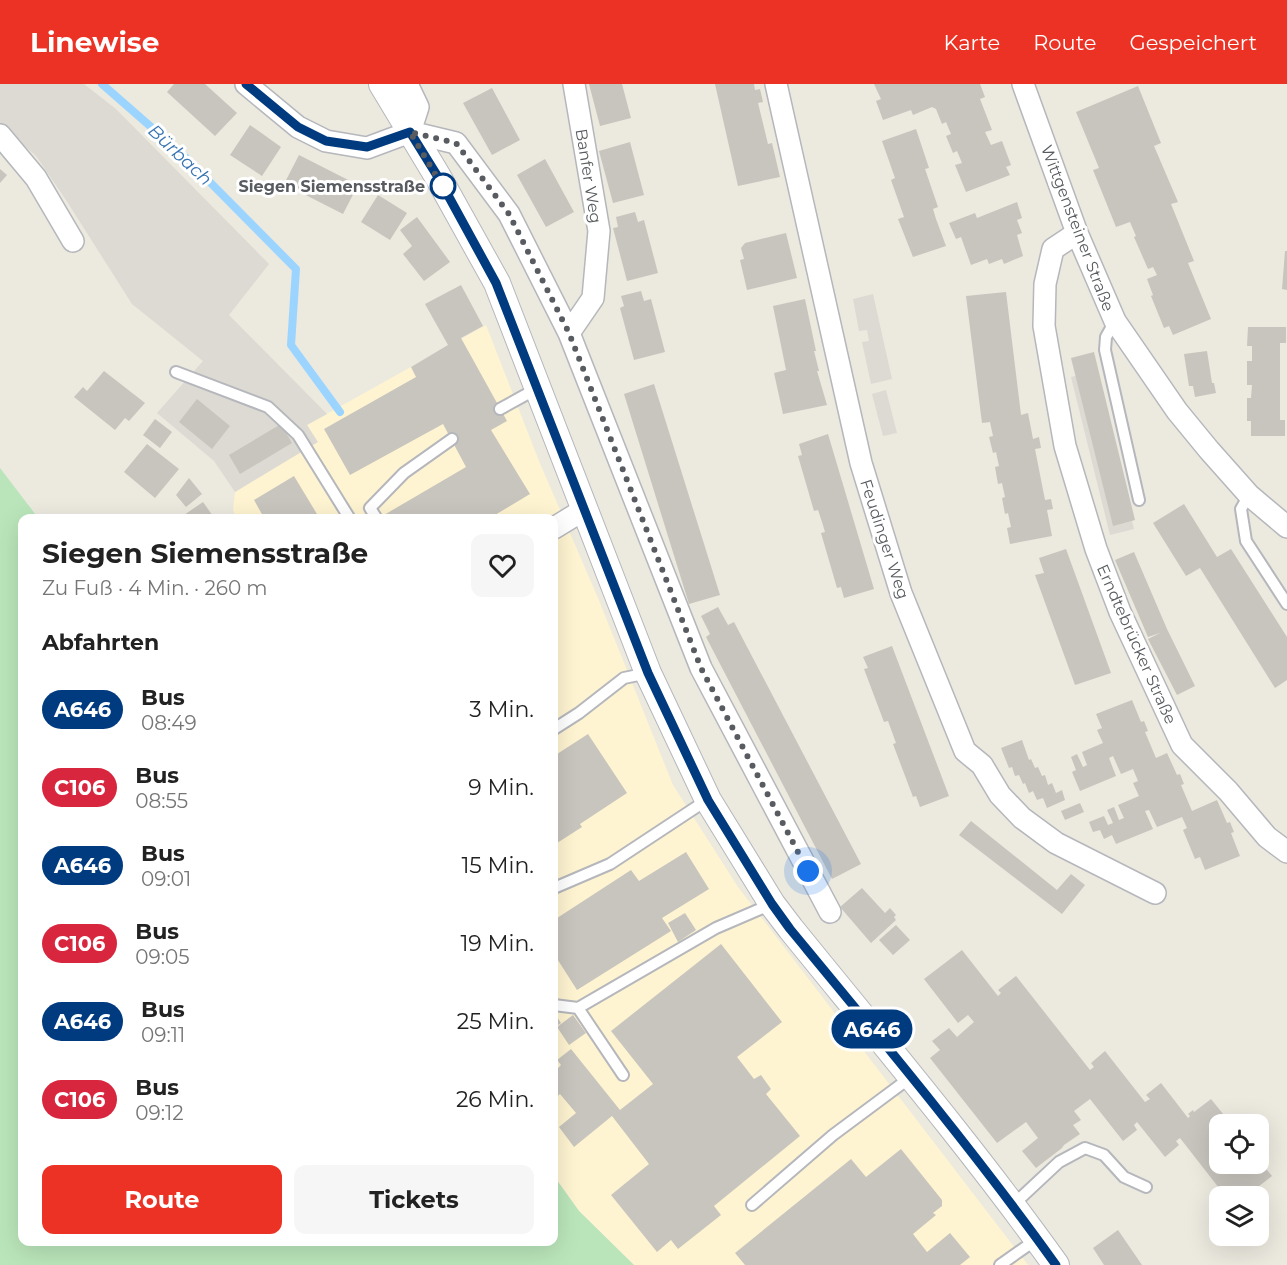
<!DOCTYPE html>
<html lang="de">
<meta charset="utf-8">
<style>
body{margin:0;font-family:Montserrat,sans-serif;background:#f6f6f6;color:#222;height:100vh;display:flex;flex-direction:column;font-size:22px;white-space:nowrap}
*{box-sizing:border-box;margin:0}
p{font-size:20px;color:#767676}
.icon{flex:none;width:33px;height:33px;fill:none;stroke:currentColor;stroke-width:2;stroke-linecap:round;stroke-linejoin:round}
.map{position:relative;flex:1;overflow:hidden}
.details{position:absolute;left:18px;top:430px;width:540px;height:732px;display:flex;flex-direction:column;background:#fff;border-radius:12px;box-shadow:0 6px 24px #0002}
.details>*{flex:none}
.badge{padding:0 12px;border-radius:20px;font-size:21px;line-height:39px}
.fabs{position:absolute;left:1209px;top:1030px;display:grid;gap:12px}
.fabs a{display:grid;place-items:center;width:60px;height:60px;border-radius:12px;background:#fff;box-shadow:0 6px 24px #0002;font-size:30px}
.you{position:absolute;width:30px;height:30px;margin:-15px;border:4px solid #fff;border-radius:50%;background:#1a73e8;box-shadow:0 0 0 9px #1a73e833}
.map>.badge{position:absolute;translate:-50% -50%;box-shadow:0 0 0 3px #fff}
h2{padding:0 24px;font-size:22px;line-height:54px}
.round{display:grid;place-items:center;flex:none;width:63px;height:63px;border-radius:12px;background:#f6f6f6}
.summary{display:flex;align-items:center;justify-content:space-between;height:102px;padding:0 24px}
h1{font-size:28px;font-weight:700;line-height:45px}
.button{display:flex;gap:12px;margin-top:auto;padding:12px 24px}
.button a{flex:1;height:69px;border-radius:12px;background:#ec3224;color:#fff;font-size:24px;font-weight:700;line-height:69px;text-align:center}
.button a+a{background:#f6f6f6;color:#222}
ul{padding:0;list-style:none}
li{display:flex;align-items:center;gap:18px;height:78px;padding:0 24px}
li div{flex:1}
li b{display:block;font-size:22px}
li em{font-style:normal}
li .badge{min-width:66px;font-weight:700;text-align:center}
header{display:flex;align-items:center;gap:36px;box-sizing:border-box;height:84px;padding:0 30px;background:#ec3224;color:#fff}
header strong{font-size:28px}
nav{display:flex;gap:33px;margin-inline-start:auto;font-size:21px}
.map>svg:first-child{display:block}
.commercial{fill:#fef4d1}
.industrial{fill:#dcdad3}
.green{fill:#bae5ba}
.lines{fill:none;stroke-linecap:round;stroke-linejoin:round}
.stream{stroke:#9bd4ff;stroke-width:8}
.building{fill:#c8c5be}
.service-casing{stroke:#b5b7bc;stroke-width:14}
.minor-casing{stroke:#b5b7bc;stroke-width:24}
.tertiary-casing{stroke:#b5b7bc;stroke-width:28}
.service{stroke:#fff;stroke-width:10}
.minor{stroke:#fff;stroke-width:21}
.tertiary{stroke:#fff;stroke-width:26}
.line-casing{stroke:#fff;stroke-width:14}
.line{stroke:#003b80;stroke-width:9}
.walk{stroke:#585c60;stroke-width:6;stroke-dasharray:0 10.8}
.stop-dot{fill:#fff;stroke:#003b80;stroke-width:3}
.labels{text-anchor:middle;stroke-width:6;stroke-linejoin:round;paint-order:stroke}
.street-label{font-size:16px;fill:#585c60;stroke:#fff}
.stop-label{font-size:16px;font-weight:bold;fill:#585c60;stroke:#fff;text-anchor:end}
.water-label{font-size:18px;font-style:italic;fill:#3874b2;stroke:#fff}
</style>
<header>
<strong>Linewise</strong>
<nav><a>Karte</a><a>Route</a><a>Gespeichert</a></nav>
</header>
<div class="map">
<svg width="1287" height="1181" viewBox="0 0 1287 1181">
<rect width="100%" height="100%" fill="#ece9df"/>
<path class="commercial" d="M486,241L539,377L598,514L673,701L738,803L1028,1181H634L579,1127L554,1092V435H237L233,426L235,408L317,358L307,341Z"/>
<path class="industrial" d="M0,0H84L116,25L269,180L229,231L327,330L307,341L318,358L235,408L214,377L157,329L203,277L132,220L66,116L36,72L0,40Z
M873,210L892,295L871,300L862,258L869,257L867,246L859,247L853,215Z
M1095,287L1134,445L1110,451L1071,293Z
M886,306L897,349L883,352L872,310Z"/>
<path class="green" d="M0,384L39,435H22V1158H554V1092L579,1127L634,1181H0Z"/>
<g class="lines">
<path class="stream" d="M102,0L182,70L296,185L291,261L340,328"/>
</g>
<path class="building" d="M174,0H205L237,29L215,52L167,8Z
M589,0H622L631,34L600,42Z
M715,0H754L755,6L760,5L763,18L758,19L768,60L772,59L780,93L738,102Z
M874,0H980L985,13L980,15L992,46L985,48L991,61L1002,57L1011,81L1006,83L1010,91L966,108L955,81L962,79L957,67L953,69L946,52L951,50L946,38L942,40L936,25L932,23L913,31L911,26L883,36L876,17L881,15Z
M1138,2L1161,59L1154,62L1178,118L1171,120L1194,177L1188,179L1211,235L1173,251L1169,242L1164,244L1151,212L1153,211L1147,195L1157,191L1153,183L1148,185L1134,153L1136,152L1130,138L1116,143L1093,86L1099,84L1076,28Z
M492,4L520,56L492,71L463,19Z
M250,41L281,63L262,92L230,71Z
M916,45L929,84L925,85L938,123L933,125L936,135L946,162L913,173L898,135L904,133L891,96L895,94L882,57Z
M630,58L644,111L613,119L599,67Z
M299,71L358,101L343,130L284,100Z
M545,75L574,128L546,143L517,91Z
M0,85L7,91L0,99Z
M378,111L407,129L390,156L361,138Z
M1017,118L1022,134L1017,136L1022,149L1017,151L1023,172L1004,180L1002,175L989,180L987,175L971,181L961,153L956,155L949,139L975,129L977,134Z
M635,128L638,138L644,136L658,189L627,197L613,144L618,143L616,133Z
M417,133L450,178L424,197L403,170L412,162L400,146Z
M786,149L797,194L747,206L740,176L744,175L741,164L745,159Z
M1285,167H1287V206L1282,205Z
M461,201L483,242L461,254L507,337L491,346L530,410L495,431L498,435H387L384,431L466,383L443,340L350,391L324,345L416,293L411,283L448,261L425,220Z
M641,207L644,217L651,215L665,268L634,276L620,224L624,222L621,212Z
M1006,208L1021,331L1028,329L1033,355L1039,353L1041,364L1035,365L1045,416L1051,415L1053,425L1047,426L1052,452L1010,460L1007,444L1011,443L1008,429L1005,430L1002,414L1005,413L1002,399L998,400L995,383L999,382L996,368L993,369L989,353L993,352L990,338L982,339L966,212Z
M805,215L816,267H814L819,287H817L827,321L783,330L774,289L786,286L773,222Z
M1248,243H1286V259H1280V336H1285V352H1251V337H1247V314H1251L1252,301H1247V277H1252V262H1247Z
M1207,267L1212,299H1214L1216,309L1195,313L1193,302H1189L1184,270Z
M1094,268L1135,436L1113,442L1071,274Z
M104,287L145,319L129,337L125,334L115,346L74,313L83,303L87,307Z
M654,300L720,511L689,520L624,310Z
M197,315L230,342L212,365L179,338Z
M155,335L172,348L160,364L143,351Z
M281,340L292,359L240,390L229,371Z
M828,350L874,505L844,514L841,503L837,504L821,449L825,448L822,438L818,426L814,427L798,372L802,371L799,360Z
M147,360L179,385L155,414L124,388Z
M294,392L320,435H258L263,432L254,416Z
M189,394L202,410L186,423L176,411Z
M203,418L215,435H187L184,431Z
M1184,420L1217,473L1231,465L1287,553V596L1275,604L1200,484L1186,492L1153,439Z
M1066,465L1111,589L1075,601L1035,491L1044,489L1039,474Z
M1134,468L1167,545L1195,602L1177,611L1148,555L1160,549L1148,553L1115,476Z
M718,523L728,541L734,538L861,780L832,795L706,553L710,550L701,532Z
M892,562L949,712L920,723L916,712L913,713L893,660L896,659L888,637L884,638L864,585L868,584L863,573Z
M1132,616L1141,638L1144,637L1148,647L1145,648L1156,674L1167,669L1177,691L1180,690L1184,700L1181,701L1192,727L1217,716L1227,739L1230,738L1234,748L1231,749L1240,772L1205,786L1200,773L1195,775L1183,746L1187,744L1182,733L1157,743L1149,726L1145,727L1153,745L1116,760L1112,751L1104,755L1100,746L1093,748L1089,738L1104,732L1108,741L1113,739L1107,726L1114,723L1119,736L1124,734L1118,721L1139,712L1133,699L1138,697L1133,685L1121,690L1113,672L1109,674L1116,692L1080,707L1072,688L1076,686L1071,673L1077,670L1083,683L1087,681L1082,668L1103,659L1097,646L1102,644L1096,630Z
M588,650L627,709L580,740L582,743L554,761V672Z
M1022,656L1029,676L1031,675L1035,684L1038,683L1042,692L1045,691L1048,701L1052,699L1056,709L1062,706L1065,716L1047,724L1043,714L1037,716L1033,707L1029,709L1025,699L1023,700L1019,691L1015,692L1012,683L1009,684L1001,664Z
M1080,719L1084,728L1065,736L1061,727Z
M971,737L1057,806L1071,790L1085,801L1062,830L959,751Z
M686,768L709,805L662,834L671,847L577,906L554,870V836L631,786L639,797Z
M862,804L885,829L890,824L896,831L894,833L896,836L871,859L840,823Z
M685,829L696,846L678,858L668,839Z
M896,841L910,856L893,871L879,856Z
M721,860L782,938L737,973L754,995L761,991L771,1005L766,1010L800,1052L714,1122L721,1131L678,1165L671,1156L657,1168L611,1111L649,1080L612,1032L574,1063L559,1043L576,1029L560,1010L554,1015V988L561,981L557,976L571,965L620,1026L653,1000L611,947Z
M962,866L998,912L1001,909L998,906L1016,892L1090,986L1094,983L1091,979L1105,967L1145,1018L1150,1015L1146,1011L1161,999L1188,1034L1190,1032L1188,1030L1193,1026L1194,1028L1211,1015L1232,1041H1220V1080H1258V1075L1272,1092L1245,1113H1226L1180,1054L1176,1057L1179,1061L1165,1073L1137,1038L1134,1041L1137,1046L1123,1057L1090,1015L1074,1027L1081,1036L1073,1041L1080,1050L1064,1061L1062,1064L1036,1084L1022,1067L1038,1054L1026,1038L997,1059L930,974L940,966L932,957L949,944L957,953L974,938L968,931L958,939L924,895Z
M555,930L561,939L554,944V931Z
M573,931L586,949L569,961L557,943Z
M901,1065L942,1116V1122L933,1129L936,1131L913,1150L927,1168L950,1149L970,1173L960,1181H745L735,1169L851,1075L866,1093Z
M1118,1146L1142,1181H1104L1093,1164Z"/>
<g class="lines">
<defs>
<path id="service" d="M1115,237L1106,253L1105,266L1139,416
M176,288L268,323L298,351L350,435
M500,325L538,304
M1249,411L1241,425L1246,457L1287,520
M377,435L370,424L404,389L452,355
M554,645L579,629L624,594L648,589
M554,804L610,780L707,716
M554,921L578,924L623,991
M578,924L716,844L772,820
M752,1121L833,1051L911,993
M1013,1121L1059,1078L1085,1064L1104,1071L1124,1093L1146,1103
M1000,1181L1037,1155"/>
<path id="minor" d="M246,0L298,43L326,57L367,64L410,48
M407,0L418,23L410,48
M776,0L861,379L901,509L965,667L982,681L1000,711L1022,734L1056,759L1155,809
M1023,0L1077,149L1115,237L1177,327L1209,366L1249,411L1287,443
M410,48L456,59L509,130L569,249L701,584L830,828
M0,51L36,94L73,157
M1077,149L1053,165L1045,200L1044,242L1065,362L1096,465L1120,528L1182,661L1228,707L1267,753L1287,768
M569,249L593,214L599,147L574,0
M554,444L585,425"/>
<path id="tertiary" d="M382,0L438,93L497,199L648,589L708,716L772,820L791,845C881,956 973,1065 1056,1181"/>
</defs>
<use href="#service" class="service-casing"/>
<use href="#minor" class="minor-casing"/>
<use href="#tertiary" class="tertiary-casing"/>
<use href="#service" class="service"/>
<use href="#minor" class="minor"/>
<use href="#tertiary" class="tertiary"/>
</g>
<g class="lines">
<defs>
<path id="line" d="M246,0L298,43L326,57L367,63L410,48L438,93L496,199L648,589L708,716L772,820L790,845C881,955 973,1065 1056,1181"/>
</defs>
<use href="#line" class="line-casing"/>
<use href="#line" class="line"/>
<path class="walk" d="M443,102L447,110L410,48L456,59L509,130L569,249L701,584L808,787"/>
</g>
<circle class="stop-dot" cx="443" cy="102" r="12"/>
<g class="labels">
<g class="street-label">
<text transform="translate(589 92) rotate(81)" y="6">Banfer Weg</text>
<text transform="translate(1078 144) rotate(69)" y="6">Wittgensteiner Straße</text>
<text transform="translate(885 455) rotate(72)" y="6">Feudinger Weg</text>
<text transform="translate(1137 560) rotate(66)" y="6">Erndtebrücker Straße</text>
</g>
<g class="stop-label">
<text x="425" y="108">Siegen Siemensstraße</text>
</g>
<g class="water-label">
<text transform="translate(180 71) rotate(43)" y="6">Bürbach</text>
</g>
</g>
</svg>
<div class="fabs">
<a><svg class="icon" aria-label="locate" viewBox="0 0 24 24"><circle cx="12" cy="12" r="6"/><path d="M12 2v4M12 18v4M2 12h4M18 12h4"/></svg></a>
<a><svg class="icon" aria-label="layers" viewBox="0 0 24 24"><path d="M12 4l9 5-9 5-9-5zM3 14l9 5 9-5"/></svg></a>
</div>
<div class="you" style="left:808px;top:787px"></div>
<b class="badge" style="left:872px;top:945px;background:#003b80;color:#fff">A646</b>
<section class="details">
<div class="summary"><div><h1>Siegen Siemensstraße</h1><p>Zu Fuß · 4 Min. · 260 m</p></div><a class="round"><svg class="icon" aria-label="heart" viewBox="0 0 24 24"><path d="M12 20l-8-8c-3-5 5-10 8-4 3-6 11-1 8 4z"/></svg></a></div>
<h2>Abfahrten</h2>
<ul>
<li><span class="badge" style="background:#003b80;color:#fff">A646</span><div><b>Bus</b><p>08:49</p></div><em>3 Min.</em></li>
<li><span class="badge" style="background:#d7263d;color:#fff">C106</span><div><b>Bus</b><p>08:55</p></div><em>9 Min.</em></li>
<li><span class="badge" style="background:#003b80;color:#fff">A646</span><div><b>Bus</b><p>09:01</p></div><em>15 Min.</em></li>
<li><span class="badge" style="background:#d7263d;color:#fff">C106</span><div><b>Bus</b><p>09:05</p></div><em>19 Min.</em></li>
<li><span class="badge" style="background:#003b80;color:#fff">A646</span><div><b>Bus</b><p>09:11</p></div><em>25 Min.</em></li>
<li><span class="badge" style="background:#d7263d;color:#fff">C106</span><div><b>Bus</b><p>09:12</p></div><em>26 Min.</em></li>
</ul>
<div class="button"><a>Route</a><a>Tickets</a></div>
</section>
</div>
